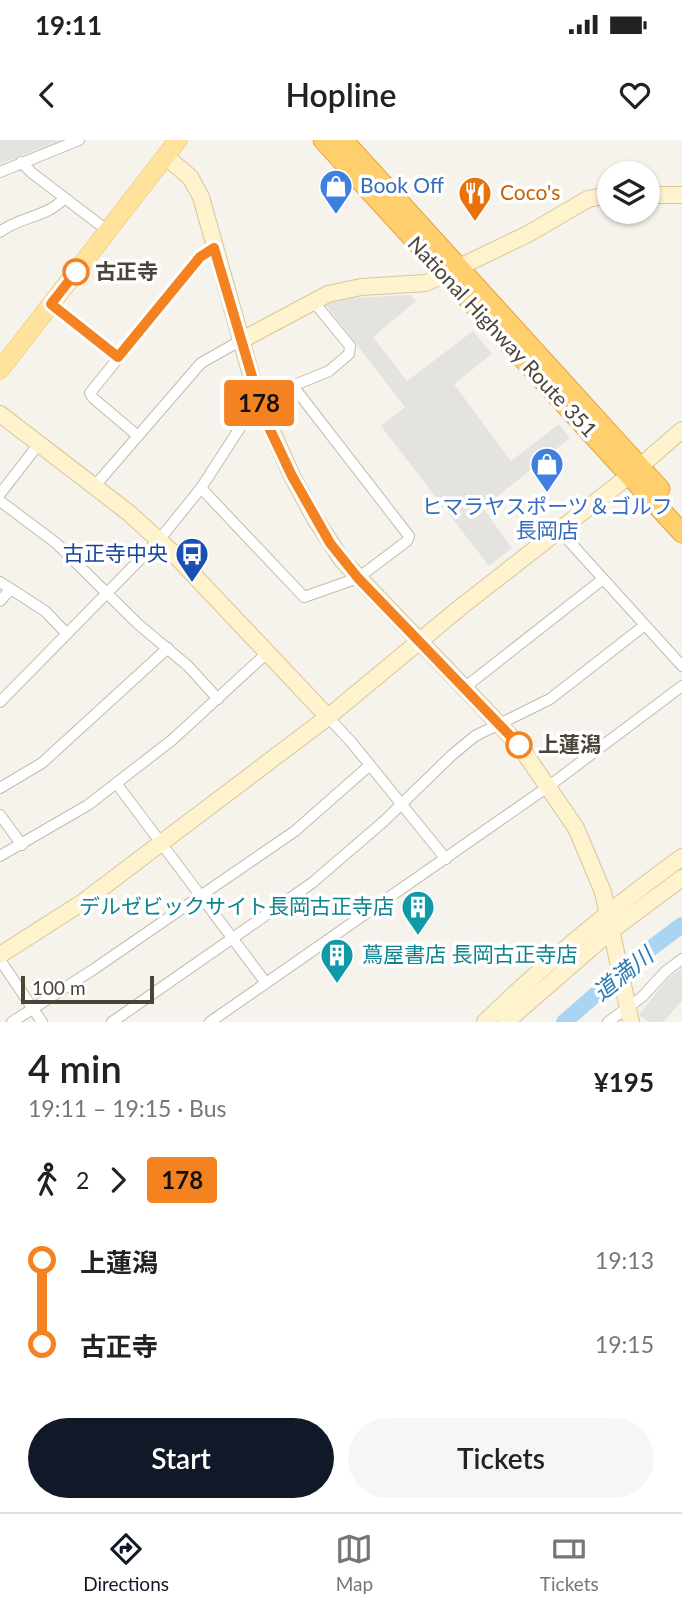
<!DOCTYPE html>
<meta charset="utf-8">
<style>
body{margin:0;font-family:Lato,"Noto Sans JP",sans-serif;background:#f6f6f6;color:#222;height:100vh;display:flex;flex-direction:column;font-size:26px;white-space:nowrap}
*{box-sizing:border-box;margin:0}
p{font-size:23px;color:#767676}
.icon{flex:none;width:38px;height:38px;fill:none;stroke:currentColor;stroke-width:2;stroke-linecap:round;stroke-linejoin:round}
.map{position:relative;height:882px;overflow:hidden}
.drawer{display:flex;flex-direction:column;background:#fff;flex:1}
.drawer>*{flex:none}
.badge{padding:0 14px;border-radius:5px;font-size:24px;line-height:46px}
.buttons{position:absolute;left:597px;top:21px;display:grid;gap:14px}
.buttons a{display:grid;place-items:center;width:63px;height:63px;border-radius:50%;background:#fff;box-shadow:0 2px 5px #0004;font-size:35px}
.scale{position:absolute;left:21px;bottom:18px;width:133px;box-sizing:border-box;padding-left:7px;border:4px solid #4b4439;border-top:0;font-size:19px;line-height:24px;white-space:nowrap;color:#4b4439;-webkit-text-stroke:5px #fff;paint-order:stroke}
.map>.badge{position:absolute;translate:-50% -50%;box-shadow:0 0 0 4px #fff}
.legs{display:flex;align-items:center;gap:10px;height:77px;padding:0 28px;font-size:23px}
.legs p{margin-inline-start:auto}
.head{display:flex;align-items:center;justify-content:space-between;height:119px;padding:0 28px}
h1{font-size:38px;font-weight:600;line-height:52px}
.action{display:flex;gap:14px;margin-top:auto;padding:14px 28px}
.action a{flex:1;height:80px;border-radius:42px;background:#111827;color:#fff;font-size:28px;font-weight:600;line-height:80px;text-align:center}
.action a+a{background:#f6f6f6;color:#222}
ul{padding:0 28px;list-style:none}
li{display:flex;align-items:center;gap:24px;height:84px;font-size:26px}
li i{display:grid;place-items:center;width:10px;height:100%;margin:0 9px;background:currentColor}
li i::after{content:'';width:18px;height:18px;margin:-9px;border:5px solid;border-radius:50%;background:#fff}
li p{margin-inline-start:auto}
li:first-child i{background:linear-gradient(#0000 50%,currentColor 0)}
li:last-child i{background:linear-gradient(currentColor 50%,#0000 0)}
.status{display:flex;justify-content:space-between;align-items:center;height:49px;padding:0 35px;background:#fff;direction:ltr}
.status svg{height:19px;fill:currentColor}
header{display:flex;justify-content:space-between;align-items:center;height:91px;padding:0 28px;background:#fff;font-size:32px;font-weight:600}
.menu{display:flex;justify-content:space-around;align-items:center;height:98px;border-top:2px solid #e0e0e0;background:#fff;font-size:19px;color:#767676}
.menu a{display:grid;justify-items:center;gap:4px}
.menu .selected{color:#111827}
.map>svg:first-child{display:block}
.parking{fill:#e5e3e0}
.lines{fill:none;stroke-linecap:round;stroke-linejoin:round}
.river{stroke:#a9d4f2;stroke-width:16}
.street-casing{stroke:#c2bbae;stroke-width:12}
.secondary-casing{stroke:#d6c79b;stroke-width:18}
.primary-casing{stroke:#e6c16a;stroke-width:19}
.highway-casing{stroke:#e0a43c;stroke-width:21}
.street{stroke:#fff;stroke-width:10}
.secondary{stroke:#fff3cd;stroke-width:16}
.primary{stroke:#ffe39c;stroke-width:18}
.highway{stroke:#ffcf6e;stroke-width:19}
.line-1-casing{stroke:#fff;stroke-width:16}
.line-1{stroke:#f58220;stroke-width:10}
.stop-1-dot{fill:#fff;stroke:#f58220;stroke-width:3.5}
.labels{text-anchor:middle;stroke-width:7;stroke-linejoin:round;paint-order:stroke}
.shop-label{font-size:21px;fill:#366cbe;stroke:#fff;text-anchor:start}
.food-label{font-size:21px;fill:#c56008;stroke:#fff;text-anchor:start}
.stop-label{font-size:21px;font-weight:bold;fill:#4b4439;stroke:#fff;text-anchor:start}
.street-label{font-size:21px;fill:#4b4439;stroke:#fff}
.transit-label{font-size:21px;fill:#164399;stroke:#fff;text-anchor:end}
.culture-label{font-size:21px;fill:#0d838f;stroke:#fff;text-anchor:end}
.water-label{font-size:23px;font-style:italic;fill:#2e7ab2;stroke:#fff}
</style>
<div class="status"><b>19:11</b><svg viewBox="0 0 49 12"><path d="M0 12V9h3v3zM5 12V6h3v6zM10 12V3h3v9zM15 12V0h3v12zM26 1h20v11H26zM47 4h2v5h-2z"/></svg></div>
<header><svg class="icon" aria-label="back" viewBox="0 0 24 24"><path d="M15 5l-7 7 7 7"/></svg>Hopline<svg class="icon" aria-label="heart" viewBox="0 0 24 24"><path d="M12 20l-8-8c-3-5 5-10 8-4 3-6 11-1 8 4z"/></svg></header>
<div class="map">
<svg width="682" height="882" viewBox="0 0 682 882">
<rect width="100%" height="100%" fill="#f6f3ec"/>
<path class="parking" d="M0,0H62L0,24Z
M410,155L416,161L373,197L407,241L473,191L492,214L454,244L511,321L559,284L570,298L483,368L512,408L489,426L381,286L405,267L325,164L352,158Z
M682,828V861L663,882H649L639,875L667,839Z"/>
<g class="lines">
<path class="river" d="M564,882L638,818L682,785"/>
<defs>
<path id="street" d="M21,22L32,33L108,91
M0,32L79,0
M0,92C18,77 49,77 64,58
M51,164L118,217
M138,296L93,258L90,253L200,117L214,108
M93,348L201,223L240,201
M201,348L304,457L358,438L407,401L409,396L293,246
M0,354L38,305
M0,361L56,403L138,484L188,526L218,559
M559,390L682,526
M0,442L45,471L67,494
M0,461L10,450
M464,548L603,439
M0,562L159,400L201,348L258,260L329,231L349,214L350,206L313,161
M328,577L352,603L446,719
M116,643L266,843
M0,648L42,623L168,508
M0,675L22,705
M0,716L88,665L172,600L267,513
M0,820L42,882
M12,882L94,829L295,691L370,625
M112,882L312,743L383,682L452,615L475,596L550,559L645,485
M210,882L549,646L682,546
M608,882L642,857L666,831L682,819"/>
<path id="secondary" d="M165,16L190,37L201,57L258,260L292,336L314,377L342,420L519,605L576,688L603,752L631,882
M648,55H682
M240,201L328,154L361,147L426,143L528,94L588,59L609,55
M0,274L129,373L174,414L328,577
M0,815L83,762L328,577L462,466L630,335L682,290
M485,882C547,821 612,768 682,717
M506,882L612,790L682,738"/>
<path id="primary" d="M0,230L178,0"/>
<path id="highway" d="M323,0L682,393
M343,0L660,349"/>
</defs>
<use href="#street" class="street-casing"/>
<use href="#secondary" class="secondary-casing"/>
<use href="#primary" class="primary-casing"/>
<use href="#highway" class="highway-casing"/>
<use href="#street" class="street"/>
<use href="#secondary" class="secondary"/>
<use href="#primary" class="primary"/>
<use href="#highway" class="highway"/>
</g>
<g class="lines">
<defs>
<path id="line-1" d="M76,132L51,164L118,217L200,117L214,108L264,277L292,336L330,403L358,438L519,605"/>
</defs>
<use href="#line-1" class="line-1-casing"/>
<use href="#line-1" class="line-1"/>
</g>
<defs>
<symbol id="shop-pin" viewBox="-11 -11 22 30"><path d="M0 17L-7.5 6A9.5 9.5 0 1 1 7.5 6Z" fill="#3f7fe0" stroke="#fff"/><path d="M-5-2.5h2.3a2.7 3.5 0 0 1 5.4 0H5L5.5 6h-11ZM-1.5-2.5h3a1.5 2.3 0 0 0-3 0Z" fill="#fff"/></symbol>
<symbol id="restaurant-pin" viewBox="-11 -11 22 30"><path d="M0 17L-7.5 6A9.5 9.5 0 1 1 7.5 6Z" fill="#e8710a" stroke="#fff"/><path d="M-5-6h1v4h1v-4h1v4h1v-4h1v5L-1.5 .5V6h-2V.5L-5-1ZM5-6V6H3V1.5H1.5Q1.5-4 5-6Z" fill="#fff"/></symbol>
<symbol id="bus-pin" viewBox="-11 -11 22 30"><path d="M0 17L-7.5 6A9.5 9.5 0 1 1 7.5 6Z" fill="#1a4fb4" stroke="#fff"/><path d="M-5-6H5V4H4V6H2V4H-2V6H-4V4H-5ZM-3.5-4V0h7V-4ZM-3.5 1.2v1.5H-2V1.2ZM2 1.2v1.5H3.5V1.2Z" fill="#fff"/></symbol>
<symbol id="building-pin" viewBox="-11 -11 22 30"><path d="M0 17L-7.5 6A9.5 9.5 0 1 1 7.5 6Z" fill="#0f9aa8" stroke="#fff"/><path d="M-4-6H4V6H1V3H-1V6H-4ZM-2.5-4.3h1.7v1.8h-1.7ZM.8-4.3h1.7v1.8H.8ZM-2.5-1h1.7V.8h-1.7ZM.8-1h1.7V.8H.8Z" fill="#fff"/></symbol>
</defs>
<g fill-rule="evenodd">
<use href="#shop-pin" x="317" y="27" width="38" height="52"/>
<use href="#restaurant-pin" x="456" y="34" width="38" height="52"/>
<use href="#shop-pin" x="528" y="305" width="38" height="52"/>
<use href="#bus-pin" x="173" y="395" width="38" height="52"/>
<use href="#building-pin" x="399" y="748" width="38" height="52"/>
<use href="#building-pin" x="318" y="796" width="38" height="52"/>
</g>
<g class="stop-1-dot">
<circle cx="76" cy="132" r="12"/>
<circle cx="519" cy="605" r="12"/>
</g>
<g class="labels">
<g class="shop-label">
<text x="360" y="53">Book Off</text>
<text x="547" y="374" text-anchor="middle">ヒマラヤスポーツ＆ゴルフ<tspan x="547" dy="24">長岡店</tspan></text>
</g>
<g class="food-label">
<text x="500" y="60">Coco's</text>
</g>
<g class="stop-label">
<text x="95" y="139">古正寺</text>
<text x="538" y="612">上蓮潟</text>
</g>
<g class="street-label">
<text transform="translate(502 197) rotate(47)" y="7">National Highway Route 351</text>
</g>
<g class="transit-label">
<text x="168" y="421">古正寺中央</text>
</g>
<g class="culture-label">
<text x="394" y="774">デルゼビックサイト長岡古正寺店</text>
<text x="362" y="822" text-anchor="start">蔦屋書店 長岡古正寺店</text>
</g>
<g class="water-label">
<text transform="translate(623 834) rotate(-39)" y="8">道満川</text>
</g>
</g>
</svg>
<div class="buttons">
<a><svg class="icon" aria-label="layers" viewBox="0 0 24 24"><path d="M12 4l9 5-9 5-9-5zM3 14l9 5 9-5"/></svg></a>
</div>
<div class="scale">100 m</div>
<b class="badge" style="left:259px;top:263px;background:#f58220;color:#111">178</b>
</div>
<section class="drawer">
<div class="head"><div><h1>4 min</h1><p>19:11 – 19:15 · Bus</p></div><b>¥195</b></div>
<div class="legs"><svg class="icon" aria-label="walk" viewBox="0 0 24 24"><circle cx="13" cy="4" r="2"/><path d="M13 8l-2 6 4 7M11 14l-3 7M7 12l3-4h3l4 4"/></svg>2<svg class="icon" aria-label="forward" viewBox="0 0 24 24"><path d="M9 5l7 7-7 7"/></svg><b class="badge" style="background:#f58220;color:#111">178</b></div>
<ul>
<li><i style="color:#f58220"></i><b>上蓮潟</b><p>19:13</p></li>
<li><i style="color:#f58220"></i><b>古正寺</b><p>19:15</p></li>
</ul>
<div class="action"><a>Start</a><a>Tickets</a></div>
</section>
<nav class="menu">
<a class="selected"><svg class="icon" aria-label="directions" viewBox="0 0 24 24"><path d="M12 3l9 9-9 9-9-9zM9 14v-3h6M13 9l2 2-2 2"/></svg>Directions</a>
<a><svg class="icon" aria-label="map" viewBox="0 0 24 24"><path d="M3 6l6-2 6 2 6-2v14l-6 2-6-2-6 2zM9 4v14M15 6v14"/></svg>Map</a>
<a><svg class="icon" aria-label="tickets" viewBox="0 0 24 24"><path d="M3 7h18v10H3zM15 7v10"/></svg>Tickets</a>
</nav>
